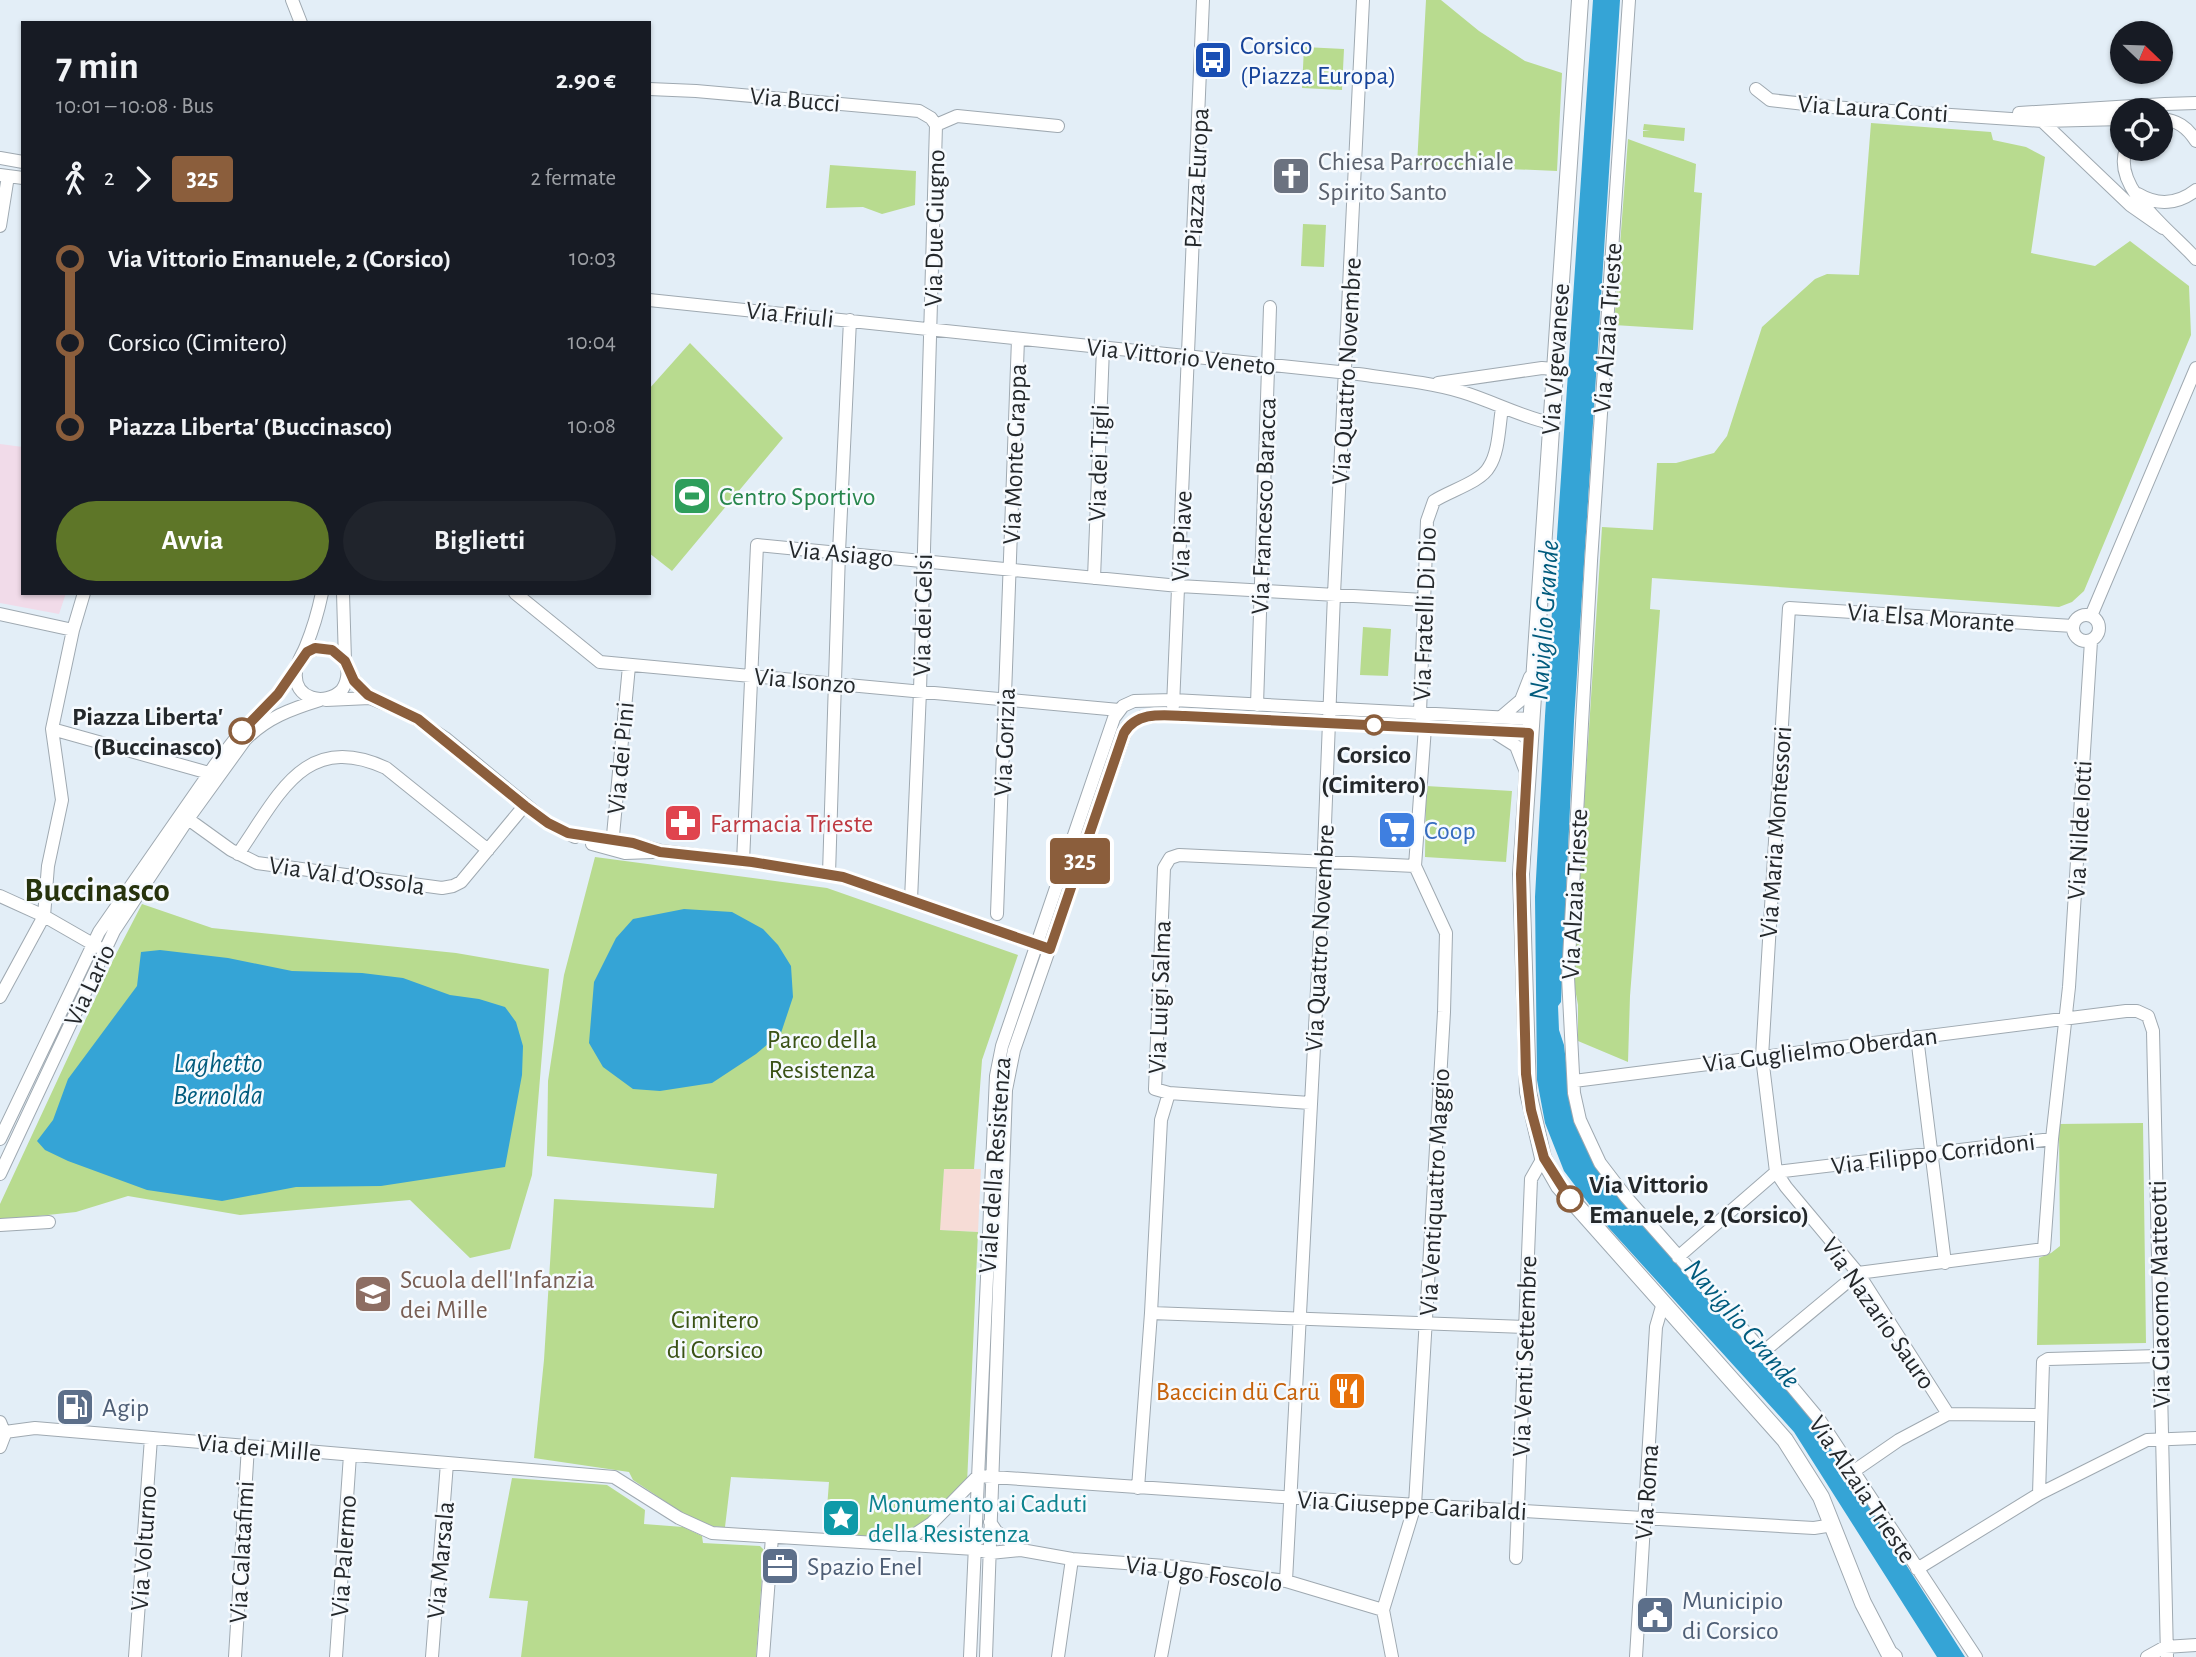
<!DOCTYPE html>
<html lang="it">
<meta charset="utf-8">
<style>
body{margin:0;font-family:"Alegreya Sans",sans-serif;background:#20242c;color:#f1f3f6;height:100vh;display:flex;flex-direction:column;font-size:26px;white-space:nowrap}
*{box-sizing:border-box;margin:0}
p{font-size:23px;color:#9ea1a6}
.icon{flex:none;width:38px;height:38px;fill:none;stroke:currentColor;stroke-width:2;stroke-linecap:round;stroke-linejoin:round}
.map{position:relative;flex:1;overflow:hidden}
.side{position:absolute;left:21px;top:21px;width:630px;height:574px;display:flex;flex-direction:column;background:#171b24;border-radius:0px;box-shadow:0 2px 5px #0004}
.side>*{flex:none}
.badge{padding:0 14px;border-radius:5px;font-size:24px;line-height:46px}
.needle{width:46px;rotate:113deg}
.buttons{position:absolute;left:2110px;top:21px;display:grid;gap:14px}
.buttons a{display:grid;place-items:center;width:63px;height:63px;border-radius:50%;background:#171b24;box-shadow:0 2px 5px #0004;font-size:35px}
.map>.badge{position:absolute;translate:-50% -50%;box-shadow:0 0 0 4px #fff}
.legs{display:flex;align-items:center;gap:10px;height:77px;padding:0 35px;font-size:23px}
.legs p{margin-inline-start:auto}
.headline{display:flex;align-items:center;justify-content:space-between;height:119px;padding:0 35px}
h1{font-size:38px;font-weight:600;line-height:52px}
.cta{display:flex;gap:14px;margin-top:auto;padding:14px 35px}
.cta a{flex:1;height:80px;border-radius:42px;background:#5e7628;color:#fff;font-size:28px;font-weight:600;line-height:80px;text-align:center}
.cta a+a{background:#20242c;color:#f1f3f6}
ul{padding:0 35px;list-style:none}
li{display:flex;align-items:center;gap:24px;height:84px;font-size:26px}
li i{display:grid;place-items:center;width:10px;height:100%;margin:0 9px;background:currentColor}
li i::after{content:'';width:18px;height:18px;margin:-9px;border:5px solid;border-radius:50%;background:#171b24}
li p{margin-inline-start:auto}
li:first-child i{background:linear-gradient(#0000 50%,currentColor 0)}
li:last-child i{background:linear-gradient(currentColor 50%,#0000 0)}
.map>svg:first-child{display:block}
.commercial{fill:#f6dcd6}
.education{fill:#f1dbe9}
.green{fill:#b8db8f}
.water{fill:#35a4d6}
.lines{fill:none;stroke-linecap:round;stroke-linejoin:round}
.minor-casing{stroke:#9fa9b1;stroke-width:14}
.major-casing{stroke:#9fa9b1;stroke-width:18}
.minor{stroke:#fff;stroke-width:12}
.major{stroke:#fff;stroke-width:16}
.line-1-casing{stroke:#fff;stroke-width:16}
.line-1{stroke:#8b5e3c;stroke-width:10}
.stop-1-dot{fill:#fff;stroke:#8b5e3c;stroke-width:3.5}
.labels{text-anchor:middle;stroke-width:5;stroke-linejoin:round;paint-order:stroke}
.transit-label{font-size:26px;fill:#164399;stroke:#f6fafe;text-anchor:start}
.street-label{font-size:26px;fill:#24282b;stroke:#f6fafe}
.worship-label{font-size:26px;fill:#5b616d;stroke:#f6fafe;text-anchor:start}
.leisure-label{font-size:26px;fill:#27864d;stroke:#f6fafe;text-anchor:start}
.stop-label{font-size:26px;font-weight:bold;fill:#24282b;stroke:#f6fafe;text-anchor:end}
.health-label{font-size:26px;fill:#be3a42;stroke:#f6fafe;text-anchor:start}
.shop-label{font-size:26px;fill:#366cbe;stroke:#f6fafe;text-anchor:start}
.park-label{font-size:26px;fill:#3a5215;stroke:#f6fafe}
.education-label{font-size:26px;fill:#785e54;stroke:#f6fafe;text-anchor:start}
.food-label{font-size:26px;fill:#c56008;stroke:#f6fafe;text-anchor:end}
.service-label{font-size:26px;fill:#4e5e75;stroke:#f6fafe;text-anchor:start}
.culture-label{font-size:26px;fill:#0d838f;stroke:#f6fafe;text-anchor:start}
.water-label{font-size:28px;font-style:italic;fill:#005b7d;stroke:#f6fafe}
.district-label{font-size:33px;font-weight:bold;fill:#27330d;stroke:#f6fafe}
</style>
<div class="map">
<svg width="2196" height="1657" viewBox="0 0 2196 1657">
<rect width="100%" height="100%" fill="#e3eef7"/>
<path class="commercial" d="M944,1169H981L978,1232L939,1230Z"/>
<path class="education" d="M0,444L23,447V593H66L59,614L0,603Z"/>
<path class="green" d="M1426,0H1441L1479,31L1525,61L1562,73L1557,171L1417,165Z
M1304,47L1344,49L1342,90L1302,88Z
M1871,123L1991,132L1993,140L2026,147L2045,157L2031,253L2095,266L2130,241L2189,286L2191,335L2084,591L2072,602L2059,607L1652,578L1650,609L1660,610L1630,996L1628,1062L1578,1041V1005L1573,978L1602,527L1653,530L1657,463H1676L1714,453L1727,436L1762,327L1815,279L1827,274L1859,275Z
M1644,124L1685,128L1684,141L1643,137V131H1650L1643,130Z
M1628,139L1696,164L1694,192L1702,193L1693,330L1614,325Z
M830,165L916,171L915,205L882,214L863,207L826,208Z
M1303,224L1326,225L1324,267L1301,266Z
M690,343L783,438L672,571L649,553V389Z
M1363,627L1391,629L1388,676L1360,675Z
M1426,786L1512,791L1506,862L1425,857Z
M595,857L827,888L1018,955L982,1060L974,1169H944L940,1230L978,1232L967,1484L925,1523L894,1543L825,1534L829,1482L731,1477L725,1527L702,1526L633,1480L629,1472L534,1458L544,1360L554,1199L714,1208L717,1174L547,1156L548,1081L564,975Z
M142,904L212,928L456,953L549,969L532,1175L510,1249L470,1258L410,1200L240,1215L128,1196L76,1212L0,1220V1204L115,956Z
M2143,1123L2146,1343L2037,1345L2039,1258L2051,1253L2060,1246L2059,1124Z
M512,1478L607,1485L645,1510L644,1524L683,1527L702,1536L703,1543L760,1546L764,1550L756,1657H521L528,1601L489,1598Z"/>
<path class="water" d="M1593,0H1620L1574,721L1561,1002L1558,1006L1559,1030L1564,1045L1571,1106L1581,1131L1817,1425L1965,1657H1937L1794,1432L1598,1216L1564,1171L1545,1123L1537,1080L1535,897L1545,716Z
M684,909L732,912L763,929L778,945L791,966L793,997L781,1033L756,1054L712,1083L660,1091L633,1089L603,1067L589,1043L594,982L616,938L633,919Z
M160,950L228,958L292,971L362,973L403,978L450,995L479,999L505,1007L516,1022L523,1046L522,1075L505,1167L381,1186L296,1187L222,1201L147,1190L68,1161L45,1150L37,1141L53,1120L68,1079L137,986L141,952Z"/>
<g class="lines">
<defs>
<path id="minor" d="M292,0L301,23
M1629,0L1591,561L1568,977L1574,1093L1580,1120L1600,1163L1626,1197L1763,1352L1819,1419L1976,1657
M649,89L696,91L919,111L931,118L936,125
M1756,89L1770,100L1831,107L2042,121L2123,119
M2159,108L2165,104L2196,103
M2019,113L2165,104
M2161,119C2177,120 2187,127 2196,141
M2042,121L2130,205L2163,228
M936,125L957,116L1058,126
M2126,149C2111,189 2174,233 2196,259
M0,158L23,162
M0,175L23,178
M2138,194C2158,206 2178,204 2196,190
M0,226L8,176
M649,300L1358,374C1393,379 1428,382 1462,392C1492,401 1519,416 1550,423
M1438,383L1542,368L1554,369
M1094,578L1103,348
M343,593L345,661
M515,593L600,662L1119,710
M0,614L73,630
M2073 628a13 13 0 1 1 26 0a13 13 0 1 1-26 0Z
M2091,616L2196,368
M301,658C326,633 361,660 342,690C325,707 293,699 296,672C296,663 303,654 306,646C313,629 318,612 322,593
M347,667L357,684L373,699
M326,700L370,698L407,713L445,738L548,823L575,837
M1257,705L1270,307
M1173,706L1203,0
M1501,717L1521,700L1530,677
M52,729L209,773
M1497,734L1516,746L1526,772
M188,819L231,850L257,863L442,888L453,886L461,882L525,805
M568,833L633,843L661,851L752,862L843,877L1043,947
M592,844L625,853L653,852
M612,846L629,666
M238,854C278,797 304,730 386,768L488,850
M743,862L757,545L1179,586L1424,600
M829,874L839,552L850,320
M0,896L44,916L98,947
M911,900L920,691L936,125
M997,914L1018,339
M0,997L44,916L48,866L62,800L52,729L73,630L84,593
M1917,1037L1945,1263
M1574,1081L2126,1011H2137L2148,1016L2153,1031L2167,1657
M1310,1103L1169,1093L1155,1089L1164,868L1170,858L1179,855L1415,866
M0,1139L99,932L215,765L236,738L278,694L296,669
M0,1174L114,931L188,819L245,740C266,718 291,709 320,700
M0,1225L49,1222
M1678,1257L1776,1172L2052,1139
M1151,1313L1525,1327
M1763,1352L1858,1273L2044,1249L2052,1139L2069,987L2091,641
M1948,1414L1858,1273L1786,1187L1776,1172L1762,1057L1789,608L2073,626
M0,1422L5,1434L0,1447
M5,1432L35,1428L614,1477L679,1518L712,1533L975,1549L990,1553L1021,1550L1072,1559L1178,1567L1286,1581L1383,1610
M1854,1471L1899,1440L1948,1414L2040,1415
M1138,1488L1151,1313L1161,1120L1169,1093
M2039,1494L2043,1362L2048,1359L2159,1356
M990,1522L996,1531L1021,1550
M899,1545L932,1523L978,1476L1282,1497L1814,1528L1833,1525
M1516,1558L1531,1179L1543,1158
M1917,1569L2039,1494L2147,1440L2196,1438
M1286,1581L1323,875L1334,594L1363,0
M135,1657L151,1438
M235,1657L248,1446
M336,1657L350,1455
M432,1657L447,1463
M763,1657L772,1537
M970,1657L996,1076L1002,1046L1114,718L1123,706L1134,701L1173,700L1530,719
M986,1657L1006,1090L1014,1050L1127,727L1142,717L1173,715L1529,733
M1058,1657L1072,1559
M1161,1657L1178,1567
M1392,1657L1383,1610L1415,1505L1444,1012L1446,933L1415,866L1425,727L1420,713L1427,521L1434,501C1449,491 1481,482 1489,467C1499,452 1499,426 1502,408
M1636,1657L1656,1327L1663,1303
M2147,1657L2165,1647L2196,1645"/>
<path id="major" d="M1580,0L1521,874L1528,1092L1543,1158L1559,1186L1785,1440L1821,1497L1863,1603L1889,1653L1894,1657"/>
</defs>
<use href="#minor" class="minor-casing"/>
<use href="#major" class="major-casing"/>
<use href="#minor" class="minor"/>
<use href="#major" class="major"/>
</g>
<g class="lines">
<defs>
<path id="line-1" d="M242,731L278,694L307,652L315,648L332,650L345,661L354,681L368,695L418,719L525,806L548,823L568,833L633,843L660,852L752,862L843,877L1050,949L1124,733C1137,711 1163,715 1185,716L1529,733L1521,874L1526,1074L1531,1110L1544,1158L1570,1199"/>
</defs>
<use href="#line-1" class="line-1-casing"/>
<use href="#line-1" class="line-1"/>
</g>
<defs>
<symbol id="bus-square" viewBox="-11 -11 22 22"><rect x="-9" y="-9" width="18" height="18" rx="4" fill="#1a4fb4" stroke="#f6fafe"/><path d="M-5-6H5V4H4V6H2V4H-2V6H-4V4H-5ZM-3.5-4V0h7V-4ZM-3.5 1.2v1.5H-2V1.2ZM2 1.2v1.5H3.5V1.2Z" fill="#fff"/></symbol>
<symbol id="church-square" viewBox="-11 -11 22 22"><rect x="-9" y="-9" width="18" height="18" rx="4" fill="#6b7280" stroke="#f6fafe"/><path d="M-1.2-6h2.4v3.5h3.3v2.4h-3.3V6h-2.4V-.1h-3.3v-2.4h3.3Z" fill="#fff"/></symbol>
<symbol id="stadium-square" viewBox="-11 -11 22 22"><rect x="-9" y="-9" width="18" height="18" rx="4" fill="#2e9e5b" stroke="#f6fafe"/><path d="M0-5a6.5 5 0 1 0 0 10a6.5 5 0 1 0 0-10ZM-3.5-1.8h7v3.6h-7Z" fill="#fff"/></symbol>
<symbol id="pharmacy-square" viewBox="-11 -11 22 22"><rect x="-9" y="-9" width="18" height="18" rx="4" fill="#e0444e" stroke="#f6fafe"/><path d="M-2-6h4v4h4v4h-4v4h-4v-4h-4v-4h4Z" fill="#fff"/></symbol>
<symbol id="supermarket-square" viewBox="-11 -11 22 22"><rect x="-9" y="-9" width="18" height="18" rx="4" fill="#3f7fe0" stroke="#f6fafe"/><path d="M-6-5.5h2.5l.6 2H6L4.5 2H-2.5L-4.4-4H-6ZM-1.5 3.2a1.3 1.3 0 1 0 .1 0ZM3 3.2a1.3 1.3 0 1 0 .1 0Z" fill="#fff"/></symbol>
<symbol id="school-square" viewBox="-11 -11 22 22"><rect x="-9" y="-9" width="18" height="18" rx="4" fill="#8d6e63" stroke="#f6fafe"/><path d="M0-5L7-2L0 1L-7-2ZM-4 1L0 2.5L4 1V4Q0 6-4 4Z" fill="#fff"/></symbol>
<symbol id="restaurant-square" viewBox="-11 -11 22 22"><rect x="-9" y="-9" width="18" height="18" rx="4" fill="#e8710a" stroke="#f6fafe"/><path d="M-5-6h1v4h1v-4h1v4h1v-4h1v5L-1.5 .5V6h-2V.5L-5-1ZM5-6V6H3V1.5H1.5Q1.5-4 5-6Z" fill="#fff"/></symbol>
<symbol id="fuel-square" viewBox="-11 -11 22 22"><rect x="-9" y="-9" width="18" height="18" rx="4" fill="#5c6f8a" stroke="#f6fafe"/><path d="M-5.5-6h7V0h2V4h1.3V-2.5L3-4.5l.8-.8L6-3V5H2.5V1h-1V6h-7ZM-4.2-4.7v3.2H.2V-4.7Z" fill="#fff"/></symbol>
<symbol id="sight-square" viewBox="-11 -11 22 22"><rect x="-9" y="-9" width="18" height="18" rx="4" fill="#0f9aa8" stroke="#f6fafe"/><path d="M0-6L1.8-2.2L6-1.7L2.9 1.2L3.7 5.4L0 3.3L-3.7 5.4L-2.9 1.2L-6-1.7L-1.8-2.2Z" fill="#fff"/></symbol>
<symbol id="office-square" viewBox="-11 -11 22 22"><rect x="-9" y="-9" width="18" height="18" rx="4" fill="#5c6f8a" stroke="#f6fafe"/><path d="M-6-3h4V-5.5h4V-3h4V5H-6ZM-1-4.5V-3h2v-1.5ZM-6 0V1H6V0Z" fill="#fff"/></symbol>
<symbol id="civic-square" viewBox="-11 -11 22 22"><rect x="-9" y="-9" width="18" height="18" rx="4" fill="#5c6f8a" stroke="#f6fafe"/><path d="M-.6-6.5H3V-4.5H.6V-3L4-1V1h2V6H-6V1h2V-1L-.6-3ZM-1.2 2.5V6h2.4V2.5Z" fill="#fff"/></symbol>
</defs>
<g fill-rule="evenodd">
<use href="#bus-square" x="1191" y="38" width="44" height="44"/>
<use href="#church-square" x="1269" y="154" width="44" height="44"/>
<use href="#stadium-square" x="670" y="474" width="44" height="44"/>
<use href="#pharmacy-square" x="661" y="801" width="44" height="44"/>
<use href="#supermarket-square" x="1375" y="808" width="44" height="44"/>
<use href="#school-square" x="351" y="1272" width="44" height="44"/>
<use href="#restaurant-square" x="1325" y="1369" width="44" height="44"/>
<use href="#fuel-square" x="53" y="1385" width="44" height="44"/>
<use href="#sight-square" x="819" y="1496" width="44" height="44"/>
<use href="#office-square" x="758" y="1544" width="44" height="44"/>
<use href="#civic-square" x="1633" y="1593" width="44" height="44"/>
</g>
<g class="stop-1-dot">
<circle cx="1374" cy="725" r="9"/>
<circle cx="242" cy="731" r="12"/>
<circle cx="1570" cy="1199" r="12"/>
</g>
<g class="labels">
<g class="transit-label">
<text x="1240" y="54">Corsico<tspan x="1240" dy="30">(Piazza Europa)</tspan></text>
</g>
<g class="street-label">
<text transform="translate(795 99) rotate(5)" y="9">Via Bucci</text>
<text transform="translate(1873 108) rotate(4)" y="9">Via Laura Conti</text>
<text transform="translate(1196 178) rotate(-87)" y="9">Piazza Europa</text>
<text transform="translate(934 228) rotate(-89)" y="9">Via Due Giugno</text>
<text transform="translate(790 314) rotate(6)" y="9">Via Friuli</text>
<text transform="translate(1607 328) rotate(-86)" y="9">Via Alzaia Trieste</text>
<text transform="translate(1181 356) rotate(6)" y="9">Via Vittorio Veneto</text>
<text transform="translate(1555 359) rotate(-86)" y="9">Via Vigevanese</text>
<text transform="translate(1346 371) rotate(-87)" y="9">Via Quattro Novembre</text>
<text transform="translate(1014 454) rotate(-88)" y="9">Via Monte Grappa</text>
<text transform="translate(1098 463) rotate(-88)" y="9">Via dei Tigli</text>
<text transform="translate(1263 506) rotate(-88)" y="9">Via Francesco Baracca</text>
<text transform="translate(1181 536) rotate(-88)" y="9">Via Piave</text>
<text transform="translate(841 553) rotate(5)" y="9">Via Asiago</text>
<text transform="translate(1424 614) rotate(-88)" y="9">Via Fratelli Di Dio</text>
<text transform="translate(922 615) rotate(-89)" y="9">Via dei Gelsi</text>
<text transform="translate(1931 617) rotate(4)" y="9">Via Elsa Morante</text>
<text transform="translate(805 680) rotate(5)" y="9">Via Isonzo</text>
<text transform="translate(1004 742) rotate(-88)" y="9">Via Gorizia</text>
<text transform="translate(620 758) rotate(-85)" y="9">Via dei Pini</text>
<text transform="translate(2079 830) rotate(-87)" y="9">Via Nilde Iotti</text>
<text transform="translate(1775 832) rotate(-86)" y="9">Via Maria Montessori</text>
<text transform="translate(347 875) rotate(8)" y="9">Via Val d'Ossola</text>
<text transform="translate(1574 894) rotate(-87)" y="9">Via Alzaia Trieste</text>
<text transform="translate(1319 938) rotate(-87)" y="9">Via Quattro Novembre</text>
<text transform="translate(89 985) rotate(-65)" y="9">Via Lario</text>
<text transform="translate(1159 997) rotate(-88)" y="9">Via Luigi Salma</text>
<text transform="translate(1820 1049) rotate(-7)" y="9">Via Guglielmo Oberdan</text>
<text transform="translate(1933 1153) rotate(-7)" y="9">Via Filippo Corridoni</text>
<text transform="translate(994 1165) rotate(-86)" y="9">Viale della Resistenza</text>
<text transform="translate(1434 1192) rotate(-87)" y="9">Via Ventiquattro Maggio</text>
<text transform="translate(2159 1294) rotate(-91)" y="9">Via Giacomo Matteotti</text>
<text transform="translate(1879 1313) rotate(55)" y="9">Via Nazario Sauro</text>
<text transform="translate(1524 1356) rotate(-88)" y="9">Via Venti Settembre</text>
<text transform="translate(259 1447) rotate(5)" y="9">Via dei Mille</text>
<text transform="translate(1863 1489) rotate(56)" y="9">Via Alzaia Trieste</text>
<text transform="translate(1646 1492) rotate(-86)" y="9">Via Roma</text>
<text transform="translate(1412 1505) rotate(3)" y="9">Via Giuseppe Garibaldi</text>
<text transform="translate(143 1548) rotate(-86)" y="9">Via Volturno</text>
<text transform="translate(241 1552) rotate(-87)" y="9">Via Calatafimi</text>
<text transform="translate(343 1556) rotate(-86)" y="9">Via Palermo</text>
<text transform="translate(440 1560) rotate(-85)" y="9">Via Marsala</text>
<text transform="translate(1204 1573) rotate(7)" y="9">Via Ugo Foscolo</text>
</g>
<g class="worship-label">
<text x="1318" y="170">Chiesa Parrocchiale<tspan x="1318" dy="30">Spirito Santo</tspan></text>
</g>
<g class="leisure-label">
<text x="719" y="505">Centro Sportivo</text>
</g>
<g class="stop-label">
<text x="223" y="725">Piazza Liberta'<tspan x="223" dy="30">(Buccinasco)</tspan></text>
<text x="1374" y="763" text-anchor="middle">Corsico<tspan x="1374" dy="30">(Cimitero)</tspan></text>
<text x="1589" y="1193" text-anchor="start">Via Vittorio<tspan x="1589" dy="30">Emanuele, 2 (Corsico)</tspan></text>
</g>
<g class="health-label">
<text x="710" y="832">Farmacia Trieste</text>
</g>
<g class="shop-label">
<text x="1424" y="839">Coop</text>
</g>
<g class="park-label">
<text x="822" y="1048">Parco della<tspan x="822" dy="30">Resistenza</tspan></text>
<text x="715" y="1328">Cimitero<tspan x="715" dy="30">di Corsico</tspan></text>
</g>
<g class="education-label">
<text x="400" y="1288">Scuola dell'Infanzia<tspan x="400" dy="30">dei Mille</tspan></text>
</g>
<g class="food-label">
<text x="1320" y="1400">Baccicin dü Carü</text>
</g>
<g class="service-label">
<text x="102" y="1416">Agip</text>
<text x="807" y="1575">Spazio Enel</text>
<text x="1682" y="1609">Municipio<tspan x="1682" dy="30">di Corsico</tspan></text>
</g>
<g class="culture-label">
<text x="868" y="1512">Monumento ai Caduti<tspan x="868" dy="30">della Resistenza</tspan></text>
</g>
<g class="water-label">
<text transform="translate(1543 620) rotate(-86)" y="10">Naviglio Grande</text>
<text x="218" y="1072">Laghetto<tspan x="218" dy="32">Bernolda</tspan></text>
<text transform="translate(1743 1323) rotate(49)" y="10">Naviglio Grande</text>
</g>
<g class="district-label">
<text x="97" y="901">Buccinasco</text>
</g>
</g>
</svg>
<div class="buttons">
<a><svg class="needle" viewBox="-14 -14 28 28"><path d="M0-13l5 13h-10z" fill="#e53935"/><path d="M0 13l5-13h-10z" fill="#9ea1a6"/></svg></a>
<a><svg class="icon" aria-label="locate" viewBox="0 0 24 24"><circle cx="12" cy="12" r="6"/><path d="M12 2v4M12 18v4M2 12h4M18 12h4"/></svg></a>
</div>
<b class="badge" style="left:1080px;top:861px;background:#8b5e3c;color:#fff">325</b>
<section class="side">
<div class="headline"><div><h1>7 min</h1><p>10:01 – 10:08 · Bus</p></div><b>2.90 €</b></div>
<div class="legs"><svg class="icon" aria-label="walk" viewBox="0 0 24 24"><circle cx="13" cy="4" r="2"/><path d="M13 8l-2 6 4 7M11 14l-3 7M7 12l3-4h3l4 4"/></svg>2<svg class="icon" aria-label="forward" viewBox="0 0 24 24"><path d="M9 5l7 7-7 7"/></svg><b class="badge" style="background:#8b5e3c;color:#fff">325</b><p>2 fermate</p></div>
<ul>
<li><i style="color:#8b5e3c"></i><b>Via Vittorio Emanuele, 2 (Corsico)</b><p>10:03</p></li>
<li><i style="color:#8b5e3c"></i><span>Corsico (Cimitero)</span><p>10:04</p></li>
<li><i style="color:#8b5e3c"></i><b>Piazza Liberta' (Buccinasco)</b><p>10:08</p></li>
</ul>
<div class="cta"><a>Avvia</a><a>Biglietti</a></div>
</section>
</div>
